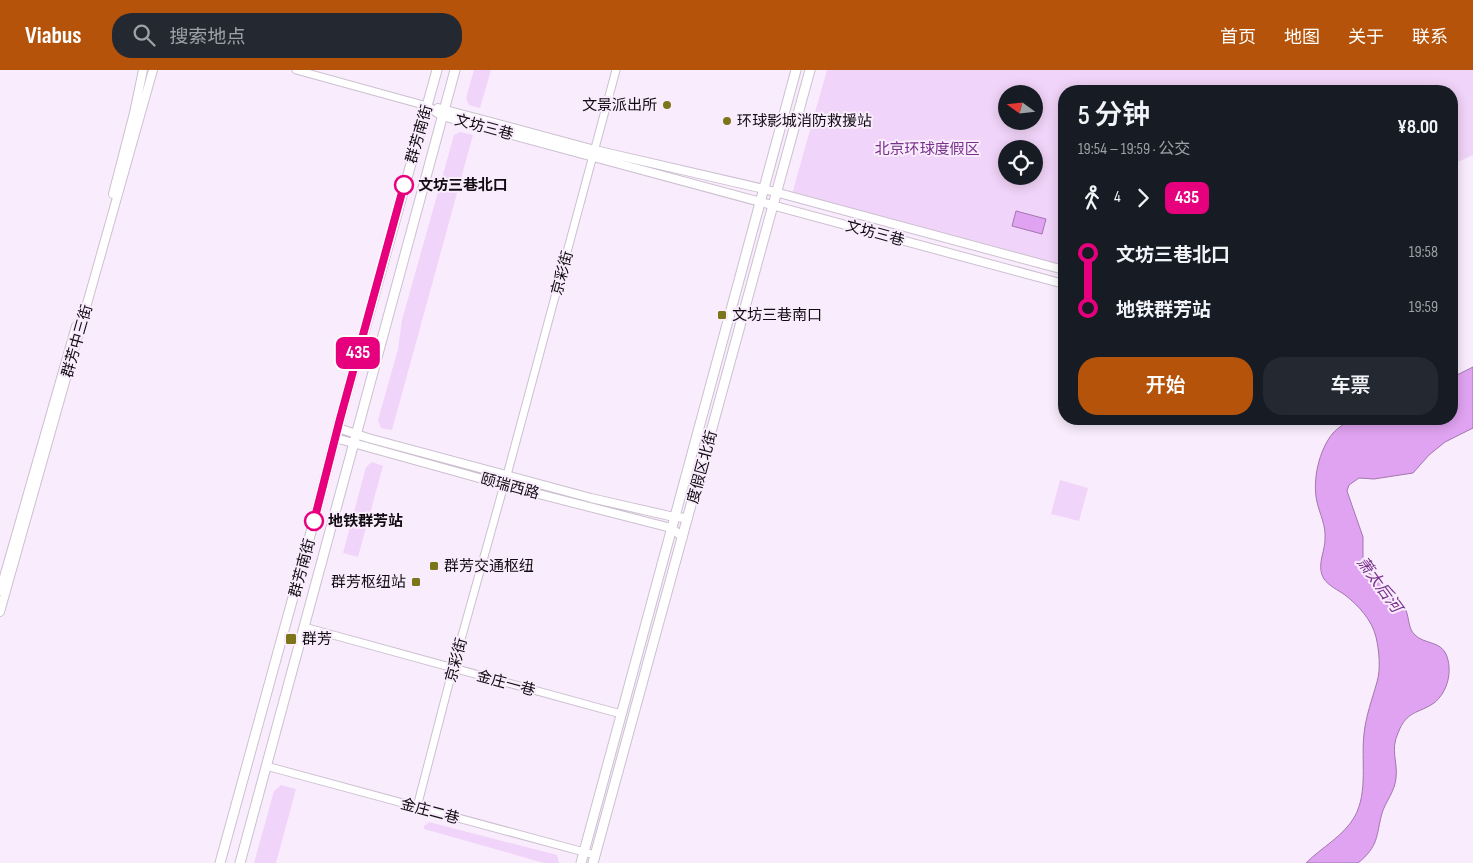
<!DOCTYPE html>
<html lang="zh">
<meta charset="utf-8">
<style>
body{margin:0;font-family:"Sofia Sans Condensed","Noto Sans SC",sans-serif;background:#242831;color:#f1f3f6;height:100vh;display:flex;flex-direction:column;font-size:19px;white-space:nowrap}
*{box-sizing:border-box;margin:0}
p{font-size:16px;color:#9ea1a6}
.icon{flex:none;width:28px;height:28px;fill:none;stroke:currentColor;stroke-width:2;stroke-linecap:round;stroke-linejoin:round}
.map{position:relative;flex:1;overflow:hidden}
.drawer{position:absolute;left:1058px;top:15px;width:400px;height:340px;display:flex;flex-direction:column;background:#171b24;border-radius:20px;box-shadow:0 2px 12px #0003}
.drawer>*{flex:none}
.badge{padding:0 10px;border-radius:8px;font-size:18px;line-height:32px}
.needle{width:32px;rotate:285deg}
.buttons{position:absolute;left:998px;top:15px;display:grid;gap:10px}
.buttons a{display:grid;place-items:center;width:45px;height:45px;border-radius:50%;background:#171b24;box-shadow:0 2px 12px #0003;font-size:25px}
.map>.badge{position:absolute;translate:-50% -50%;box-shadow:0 0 0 2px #fff}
.legs{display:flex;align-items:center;gap:8px;height:55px;padding:0 20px;font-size:16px}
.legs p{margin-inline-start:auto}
.headline{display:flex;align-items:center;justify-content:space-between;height:85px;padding:0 20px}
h1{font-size:28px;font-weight:600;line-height:38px}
.button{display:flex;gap:10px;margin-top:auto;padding:10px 20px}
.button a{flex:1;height:58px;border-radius:20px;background:#b45309;color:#fff;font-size:20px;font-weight:600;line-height:58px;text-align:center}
.button a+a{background:#242831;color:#f1f3f6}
ul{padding:0 20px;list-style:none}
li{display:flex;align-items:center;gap:18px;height:55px;font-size:19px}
li i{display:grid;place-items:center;width:8px;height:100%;margin:0 6px;background:currentColor}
li i::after{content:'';width:12px;height:12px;margin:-6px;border:4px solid;border-radius:50%;background:#171b24}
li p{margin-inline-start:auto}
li:first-child i{background:linear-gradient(#0000 50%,currentColor 0)}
li:last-child i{background:linear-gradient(currentColor 50%,#0000 0)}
header{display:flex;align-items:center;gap:30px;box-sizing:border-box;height:70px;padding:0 25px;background:#b45309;color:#fff}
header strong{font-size:24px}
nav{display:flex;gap:28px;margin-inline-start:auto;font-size:18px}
.search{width:350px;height:45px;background:#242831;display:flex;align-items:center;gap:12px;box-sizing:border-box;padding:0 18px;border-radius:20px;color:#9ea1a6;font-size:19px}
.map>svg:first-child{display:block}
.green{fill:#f1d4f9;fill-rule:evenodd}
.water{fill:#e0a3f1;stroke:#a276ae}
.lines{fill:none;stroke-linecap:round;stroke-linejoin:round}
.tertiary-casing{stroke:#ccc0d0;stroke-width:9}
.secondary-casing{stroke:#ccc0d0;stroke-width:10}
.primary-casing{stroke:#ccc0d0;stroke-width:11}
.tertiary{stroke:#fff;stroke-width:7}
.secondary{stroke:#fff;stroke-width:8}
.primary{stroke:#fff;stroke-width:9}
.line-1-casing{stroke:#fff;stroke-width:11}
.line-1{stroke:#e6007e;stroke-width:8}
.poi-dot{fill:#7c7519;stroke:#f9ecfd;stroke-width:2}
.stop-1-dot{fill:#fff;stroke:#e6007e;stroke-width:2.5}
.labels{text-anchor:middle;stroke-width:4;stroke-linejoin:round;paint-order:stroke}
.poi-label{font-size:15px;fill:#100c11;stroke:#f9ecfd;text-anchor:start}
.street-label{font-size:15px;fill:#100c11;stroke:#f9ecfd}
.park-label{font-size:15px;fill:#78308b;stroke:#f9ecfd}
.stop-label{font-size:15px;font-weight:bold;fill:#100c11;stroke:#f9ecfd;text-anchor:start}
.water-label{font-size:16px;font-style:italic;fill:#7b338e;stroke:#f9ecfd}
</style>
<header>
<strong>Viabus</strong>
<div class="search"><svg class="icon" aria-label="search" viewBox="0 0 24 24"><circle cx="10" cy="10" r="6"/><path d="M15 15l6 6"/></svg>搜索地点</div>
<nav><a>首页</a><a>地图</a><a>关于</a><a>联系</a></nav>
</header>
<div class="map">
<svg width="1473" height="793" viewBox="0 0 1473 793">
<rect width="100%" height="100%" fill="#f9ecfd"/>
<path class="green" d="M474,0H491L480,38L469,35L466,28Z
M827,0H1473V85L1451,95V21H1064V199L792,124ZM1006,24H1034V51H1006ZM1006,79H1034V106H1006Z
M460,62L473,65L392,360L381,358L378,350L398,279L402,250L454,65Z
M372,392L383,396L358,487L343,483L366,397Z
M1060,410L1088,418L1079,451L1051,444Z
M281,715L296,719L276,793H254L274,721Z
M429,752L557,785L559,793H544L424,759V756Z"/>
<path class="water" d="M1016,141L1046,149L1042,164L1012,156Z
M1473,297V358L1445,372L1429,385L1413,403L1374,409L1359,408L1349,415L1347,421L1363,467V492L1366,499C1377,513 1394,523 1404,537C1410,545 1407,558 1415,565C1424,574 1440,571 1446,584C1453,600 1448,622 1434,633C1418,644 1407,640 1398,663C1390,681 1398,691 1396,708C1395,721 1386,731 1382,743C1376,766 1379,776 1358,793H1306C1322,777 1344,766 1355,746C1368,722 1361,690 1364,664C1366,645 1372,630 1377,612C1381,599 1379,580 1376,567C1372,550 1358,535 1345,525C1338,520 1329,516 1324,509C1316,496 1325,482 1325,469C1326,455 1320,445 1317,432C1312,410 1319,380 1333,363C1338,358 1345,353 1351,349H1451V308Z"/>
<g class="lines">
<defs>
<path id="tertiary" d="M296,0L427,36
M507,405L616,0
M304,557L621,644
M266,696L595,785
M417,737L453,598L504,415"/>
<path id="secondary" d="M427,36L442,46L1064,214
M438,38L595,80L764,119L1064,200
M113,124L134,43L143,0
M338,358L368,368L591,428L674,447L688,448
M335,368L504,415L671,458L683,467
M0,521L76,256
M0,542L153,0"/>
<path id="primary" d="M220,793L314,451L340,349L437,0
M240,793L455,0
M581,793L796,0
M593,793L810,0"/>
</defs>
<use href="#tertiary" class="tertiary-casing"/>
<use href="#secondary" class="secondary-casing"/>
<use href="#primary" class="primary-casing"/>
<use href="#tertiary" class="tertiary"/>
<use href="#secondary" class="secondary"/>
<use href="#primary" class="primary"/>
</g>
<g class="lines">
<defs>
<path id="line-1" d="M314,451L340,349L404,115"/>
</defs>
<use href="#line-1" class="line-1-casing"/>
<use href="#line-1" class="line-1"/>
</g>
<g class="poi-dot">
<circle cx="667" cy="35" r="5"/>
<circle cx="727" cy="51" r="5"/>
<rect x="717" y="240" width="10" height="10" rx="2.5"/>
<rect x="429" y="491" width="10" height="10" rx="2.5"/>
<rect x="411" y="507" width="10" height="10" rx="2.5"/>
<rect x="285" y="563" width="12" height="12" rx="2.5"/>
</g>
<g class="stop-1-dot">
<circle cx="404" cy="115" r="9"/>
<circle cx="314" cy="451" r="9"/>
</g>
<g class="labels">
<g class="poi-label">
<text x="657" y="40" text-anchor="end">文景派出所</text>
<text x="737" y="56">环球影城消防救援站</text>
<text x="732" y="250">文坊三巷南口</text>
<text x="444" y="501">群芳交通枢纽</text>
<text x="406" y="517" text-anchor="end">群芳枢纽站</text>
<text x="302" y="574">群芳</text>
</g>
<g class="street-label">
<text transform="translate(484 57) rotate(15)" y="5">文坊三巷</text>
<text transform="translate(419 64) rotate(-74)" y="5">群芳南街</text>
<text transform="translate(875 163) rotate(15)" y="5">文坊三巷</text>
<text transform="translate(562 203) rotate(-75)" y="5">京彩街</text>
<text transform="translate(77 271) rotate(-74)" y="5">群芳中三街</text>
<text transform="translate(702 397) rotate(-75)" y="5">度假区北街</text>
<text transform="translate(510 416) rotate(15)" y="5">颐瑞西路</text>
<text transform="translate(302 498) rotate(-75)" y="5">群芳南街</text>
<text transform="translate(456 590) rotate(-75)" y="5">京彩街</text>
<text transform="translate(506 613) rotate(15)" y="5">金庄一巷</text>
<text transform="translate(430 741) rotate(15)" y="5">金庄二巷</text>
</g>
<g class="park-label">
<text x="927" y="84">北京环球度假区</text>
</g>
<g class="stop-label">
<text x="418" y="120">文坊三巷北口</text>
<text x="328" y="456">地铁群芳站</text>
</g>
<g class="water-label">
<text transform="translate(1380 514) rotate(54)" y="6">萧太后河</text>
</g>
</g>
</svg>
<div class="buttons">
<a><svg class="needle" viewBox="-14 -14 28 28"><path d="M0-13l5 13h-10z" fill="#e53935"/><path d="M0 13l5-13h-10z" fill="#9ea1a6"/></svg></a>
<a><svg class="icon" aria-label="locate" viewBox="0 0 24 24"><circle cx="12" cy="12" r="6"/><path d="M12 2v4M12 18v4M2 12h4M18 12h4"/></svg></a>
</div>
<b class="badge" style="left:358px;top:283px;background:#e6007e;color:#fff">435</b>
<section class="drawer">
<div class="headline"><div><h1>5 分钟</h1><p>19:54 – 19:59 · 公交</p></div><b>¥8.00</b></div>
<div class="legs"><svg class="icon" aria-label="walk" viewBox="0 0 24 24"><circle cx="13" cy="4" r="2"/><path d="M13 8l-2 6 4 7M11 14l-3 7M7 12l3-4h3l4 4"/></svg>4<svg class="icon" aria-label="forward" viewBox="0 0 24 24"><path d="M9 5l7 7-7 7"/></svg><b class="badge" style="background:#e6007e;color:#fff">435</b></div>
<ul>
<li><i style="color:#e6007e"></i><b>文坊三巷北口</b><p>19:58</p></li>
<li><i style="color:#e6007e"></i><b>地铁群芳站</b><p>19:59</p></li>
</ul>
<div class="button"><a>开始</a><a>车票</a></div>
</section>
</div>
